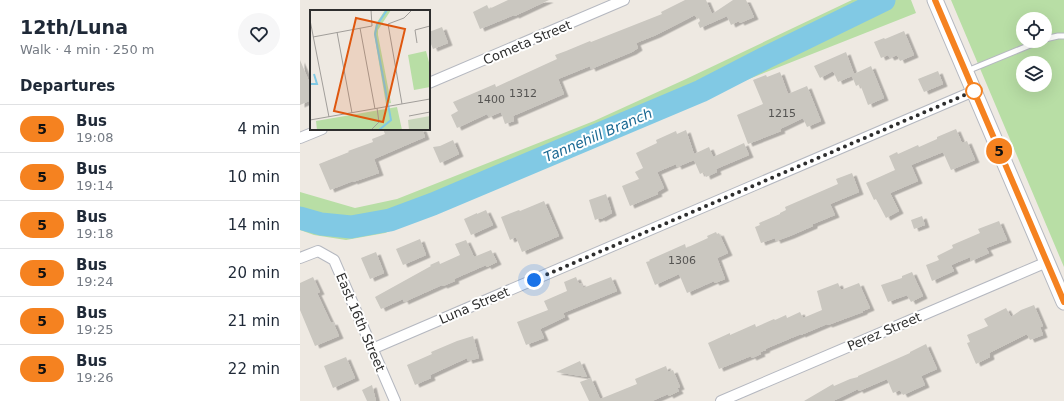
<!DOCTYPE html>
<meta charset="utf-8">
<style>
body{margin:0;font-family:"DejaVu Sans",sans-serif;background:#f6f6f7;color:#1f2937;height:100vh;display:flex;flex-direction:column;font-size:15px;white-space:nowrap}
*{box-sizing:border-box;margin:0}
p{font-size:13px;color:#747a83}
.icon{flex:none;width:22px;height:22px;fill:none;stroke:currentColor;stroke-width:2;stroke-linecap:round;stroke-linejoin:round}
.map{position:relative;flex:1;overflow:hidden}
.details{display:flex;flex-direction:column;background:#fff;width:300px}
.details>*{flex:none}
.badge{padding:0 8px;border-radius:13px;font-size:14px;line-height:26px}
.buttons{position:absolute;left:716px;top:12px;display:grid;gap:8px}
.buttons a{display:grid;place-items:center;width:36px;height:36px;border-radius:50%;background:#fff;box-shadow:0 4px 16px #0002;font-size:20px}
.you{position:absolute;width:20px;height:20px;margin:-10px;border:3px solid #fff;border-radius:50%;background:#1a73e8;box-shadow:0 0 0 6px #1a73e833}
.map>.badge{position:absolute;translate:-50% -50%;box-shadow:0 0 0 2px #fff}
h2{padding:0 20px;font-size:15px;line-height:36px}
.round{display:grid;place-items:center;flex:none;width:42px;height:42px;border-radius:21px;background:#f6f6f7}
.overview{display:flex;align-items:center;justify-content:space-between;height:68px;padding:0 20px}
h1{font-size:19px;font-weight:800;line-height:30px}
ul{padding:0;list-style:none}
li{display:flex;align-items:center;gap:12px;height:48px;padding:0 20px;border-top:1px solid #e0e1e3}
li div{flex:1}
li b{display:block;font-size:15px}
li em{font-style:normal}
li .badge{min-width:44px;font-weight:700;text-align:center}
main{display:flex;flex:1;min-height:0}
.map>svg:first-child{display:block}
.green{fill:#b8dea5;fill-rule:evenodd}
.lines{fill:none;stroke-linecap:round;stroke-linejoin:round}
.river{stroke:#81c9e4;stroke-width:23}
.building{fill:#cac7c0;filter:url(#shadow)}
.lane-casing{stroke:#b5b8c0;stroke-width:7}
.street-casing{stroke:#b5b8c0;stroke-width:12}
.secondary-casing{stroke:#b5b8c0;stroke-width:17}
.lane{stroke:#fff;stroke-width:5}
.street{stroke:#fff;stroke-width:10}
.secondary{stroke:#fff;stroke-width:15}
.line-casing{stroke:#fff;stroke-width:9}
.line{stroke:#f58220;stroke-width:6}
.walk{stroke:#2e2e2e;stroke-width:4;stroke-dasharray:0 7.2}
.stop-dot{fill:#fff;stroke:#f58220;stroke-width:2}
.labels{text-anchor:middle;stroke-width:4;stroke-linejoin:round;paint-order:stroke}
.number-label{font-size:11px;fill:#555452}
.street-label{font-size:13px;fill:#2e2e2e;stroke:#fff}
.water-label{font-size:14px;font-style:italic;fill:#1c6a94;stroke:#fff}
.inset-river{fill:none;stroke:#81c9e4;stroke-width:2}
.inset-road{fill:none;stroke:#a19e9a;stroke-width:1}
.view{fill:#df570e;fill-opacity:0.15;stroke:#df570e;stroke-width:2}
.inset-edge{fill:none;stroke:#2e2e2e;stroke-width:2}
</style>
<main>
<section class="details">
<div class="overview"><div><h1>12th/Luna</h1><p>Walk · 4 min · 250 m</p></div><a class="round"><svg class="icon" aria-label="heart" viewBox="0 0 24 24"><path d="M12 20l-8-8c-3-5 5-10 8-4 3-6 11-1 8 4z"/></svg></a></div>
<h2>Departures</h2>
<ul>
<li><span class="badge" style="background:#f58220;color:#111">5</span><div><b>Bus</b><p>19:08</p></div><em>4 min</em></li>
<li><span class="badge" style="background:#f58220;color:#111">5</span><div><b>Bus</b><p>19:14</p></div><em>10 min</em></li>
<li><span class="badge" style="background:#f58220;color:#111">5</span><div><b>Bus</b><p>19:18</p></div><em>14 min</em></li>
<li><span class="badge" style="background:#f58220;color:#111">5</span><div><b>Bus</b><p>19:24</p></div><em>20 min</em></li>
<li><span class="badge" style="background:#f58220;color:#111">5</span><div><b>Bus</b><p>19:25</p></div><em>21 min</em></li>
<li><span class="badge" style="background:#f58220;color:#111">5</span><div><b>Bus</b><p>19:26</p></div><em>22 min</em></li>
</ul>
</section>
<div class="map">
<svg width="764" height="401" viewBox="0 0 764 401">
<defs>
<filter id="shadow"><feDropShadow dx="4.5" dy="2.5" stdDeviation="0" flood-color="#0004"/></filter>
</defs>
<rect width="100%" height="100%" fill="#eee9e2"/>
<path class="green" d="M552,0H611L616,13L449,79L85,233L46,240L14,235L0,230V192L55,208L97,199L294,121L386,79Z
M651,0H764V267ZM723,19H745V41H723ZM723,63H745V85H723Z"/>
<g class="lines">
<path class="river" d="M0,218L21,224L51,227L90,220L133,204L401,91L465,58L584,0"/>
</g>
<path class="building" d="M208,0H249L219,14L215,16L214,15L180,29L173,12L187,5L189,9Z
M385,0H406L412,14L433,0H446L454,17L440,23L439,21L431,25L427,16L400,28L398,23L400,21L399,18L397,19L395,15L356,35L336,43L338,48L332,52L291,69L290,66L258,79L264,94L213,116L214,121L205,124L201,112L189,117L187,114L157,128L151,115L158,111L153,102L195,84L196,87L246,64L257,59L255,55L266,51L290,41L291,42L362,14L361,12Z
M142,27L148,43L133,49L129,39V32Z
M604,31L614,55L600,61L597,55L590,58L588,55L581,58L574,42L584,38L585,39Z
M546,52L554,74L571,66L584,98L568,105L560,84L556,86L552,76L538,82L533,71L520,78L514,66Z
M0,60L11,86V100L0,105Z
M638,71L643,84L624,92L618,79Z
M480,72L488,94L507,86L521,121L507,127L503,118L480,129L481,131L448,144L437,115L463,104L453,80L466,75L467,77Z
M83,129H122L125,137L74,159L79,173L53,182V181L30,190L19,164L49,152L48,151L73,142L72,139L85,134Z
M656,129L662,143L667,141L675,160L651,170L643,152L611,165L618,181L590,193L599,211L586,218L576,199L574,200L566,183L595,170L589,156L597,152L598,154L618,145L619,147L637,139V137Z
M386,130L394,154L409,147L413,157L444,143L449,155L416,169L417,172L406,177L404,172L400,174L394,160L377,167L376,164L357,172L364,188L357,192L358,194L330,206L322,186L339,179L335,172L343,168L336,153L357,143L356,140L376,131L377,134Z
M153,140L159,154L140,163L133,147L140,146Z
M552,173L559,192L530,204L535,215L513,224V226L490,236L476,241L475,238L461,243L455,227L460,225L459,223L480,214V213L486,210L485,207L538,184L536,179Z
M306,194L312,213L301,219L300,218L295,220L289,200Z
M244,201L259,236L222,252L216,237L210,240L201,217L219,210L220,211Z
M186,210L193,225L171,235L164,219L177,213V214Z
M622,216L625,225L614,229L611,220Z
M699,221L707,240L686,248L689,253L671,261L670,257L651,265L654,271L632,281L626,265L639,260L637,256L653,248L652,245L680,233L678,229Z
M416,232L417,234L419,233L428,253L417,258L425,279L415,283L414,281L387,293L379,274L355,285L346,262L350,261L349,260L385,244L386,248L408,238L407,236Z
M120,239L126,255L103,265L96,249Z
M166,240L174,257L191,250L197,262L187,267L186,265L154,279L155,281L143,286L142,285L104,302L103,299L81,309L75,297L131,266L130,265L139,261L140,264L160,255L155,244Z
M76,252L84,273L70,279L61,258Z
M612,272L623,296L611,302L607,295L588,302L581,285L602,278V276Z
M13,277L20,292L17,293L31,323L33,322L39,336L15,346L0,310V283Z
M276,277L279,284L281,283L283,288L311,277L317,291L263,313L265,317L240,329L244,338L226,345L217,322L248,310L244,301L267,291L264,282Z
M538,283L541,290L559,283L570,308L563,311V312L528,325L527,324L501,335V334L465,349L466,350L460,352L461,354L452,358L451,356L419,369L408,343L430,333V335L455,324L456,327L474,319L475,320L486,315L487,318L500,312L503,318L522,310L517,291Z
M734,305L743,326L740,327L743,335L730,340L727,334L689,353L690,357L676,364L667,343L670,342L667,335L688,326L684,319L706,308L711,317L721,310Z
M173,336L179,358L168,361L167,358L130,375L131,378L115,385L107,365L132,354L131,352L157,341Z
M626,344L637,369L621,376L625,385L603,395L600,390L593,393L587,379L559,391L558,389L533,401H504L533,384L534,386L550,379L558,377V376L610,353V352Z
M46,357L55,378L33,388L24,366Z
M280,361L287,377L256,372Z
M366,366L368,372L373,370L380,387L377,388L379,391L369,396L368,394L352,401H289L280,382L291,378L300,399L337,384L335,379Z
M72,385L76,401H67L62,390Z"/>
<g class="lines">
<defs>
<path id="lane" d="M745,39L758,36H764
M667,71L740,41"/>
<path id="street" d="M129,83L324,0
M0,138L22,129
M0,258L18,251L34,260L95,401
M72,349L674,91
M421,401L747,262"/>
<path id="secondary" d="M635,0L764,302"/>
</defs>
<use href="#lane" class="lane-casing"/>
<use href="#street" class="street-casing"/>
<use href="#secondary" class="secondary-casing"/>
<use href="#lane" class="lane"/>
<use href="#street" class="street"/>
<use href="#secondary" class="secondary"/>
</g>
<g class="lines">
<defs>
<path id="line" d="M635,0L764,302"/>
</defs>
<use href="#line" class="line-casing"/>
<use href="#line" class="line"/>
<path class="walk" d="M234,280L674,91"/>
</g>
<circle class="stop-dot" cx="674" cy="91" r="8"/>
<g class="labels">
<g class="number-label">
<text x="223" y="97">1312</text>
<text x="191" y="103">1400</text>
<text x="482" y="117">1215</text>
<text x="382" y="264">1306</text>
</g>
<g class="street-label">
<text transform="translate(227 42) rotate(-23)" y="5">Cometa Street</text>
<text transform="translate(174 305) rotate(-23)" y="5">Luna Street</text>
<text transform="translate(61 322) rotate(67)" y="5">East 16th Street</text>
<text transform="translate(584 331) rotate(-23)" y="5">Perez Street</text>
</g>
<g class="water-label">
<text transform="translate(298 135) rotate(-23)" y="5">Tannehill Branch</text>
</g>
</g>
<g transform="translate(10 10)">
<rect width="120" height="120" fill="#eee9e2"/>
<path d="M75,0H81L68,20V25L81,93L76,94L64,23L66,14ZM116,41L120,56V77L104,80L98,45ZM87,97L92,120H7L6,111Z" fill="#b8dea5"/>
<path d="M120,106V120H99L98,110Z" fill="#c8d6bb"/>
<path class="inset-river" d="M0,74H7L4,64M69,120L81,110L65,24L67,15L77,0"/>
<path class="inset-road" d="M0,10L19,107M50,18L65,99M27,22L42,103M3,27L62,16L61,0M107,33L105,20L120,16M92,94L78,14L94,8L102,0M99,106L120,102M0,110L120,89M61,120L69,112L67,98"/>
<path class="view" d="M46,8L95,19L73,112L24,101Z"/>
<rect width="120" height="120" class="inset-edge"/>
</g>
</svg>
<div class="buttons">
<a><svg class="icon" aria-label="locate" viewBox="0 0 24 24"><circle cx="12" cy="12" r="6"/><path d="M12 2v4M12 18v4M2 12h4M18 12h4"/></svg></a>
<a><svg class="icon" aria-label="layers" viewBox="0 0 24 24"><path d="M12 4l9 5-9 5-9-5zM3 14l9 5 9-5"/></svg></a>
</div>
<div class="you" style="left:234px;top:280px"></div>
<b class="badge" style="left:699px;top:151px;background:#f58220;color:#111">5</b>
</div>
</main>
